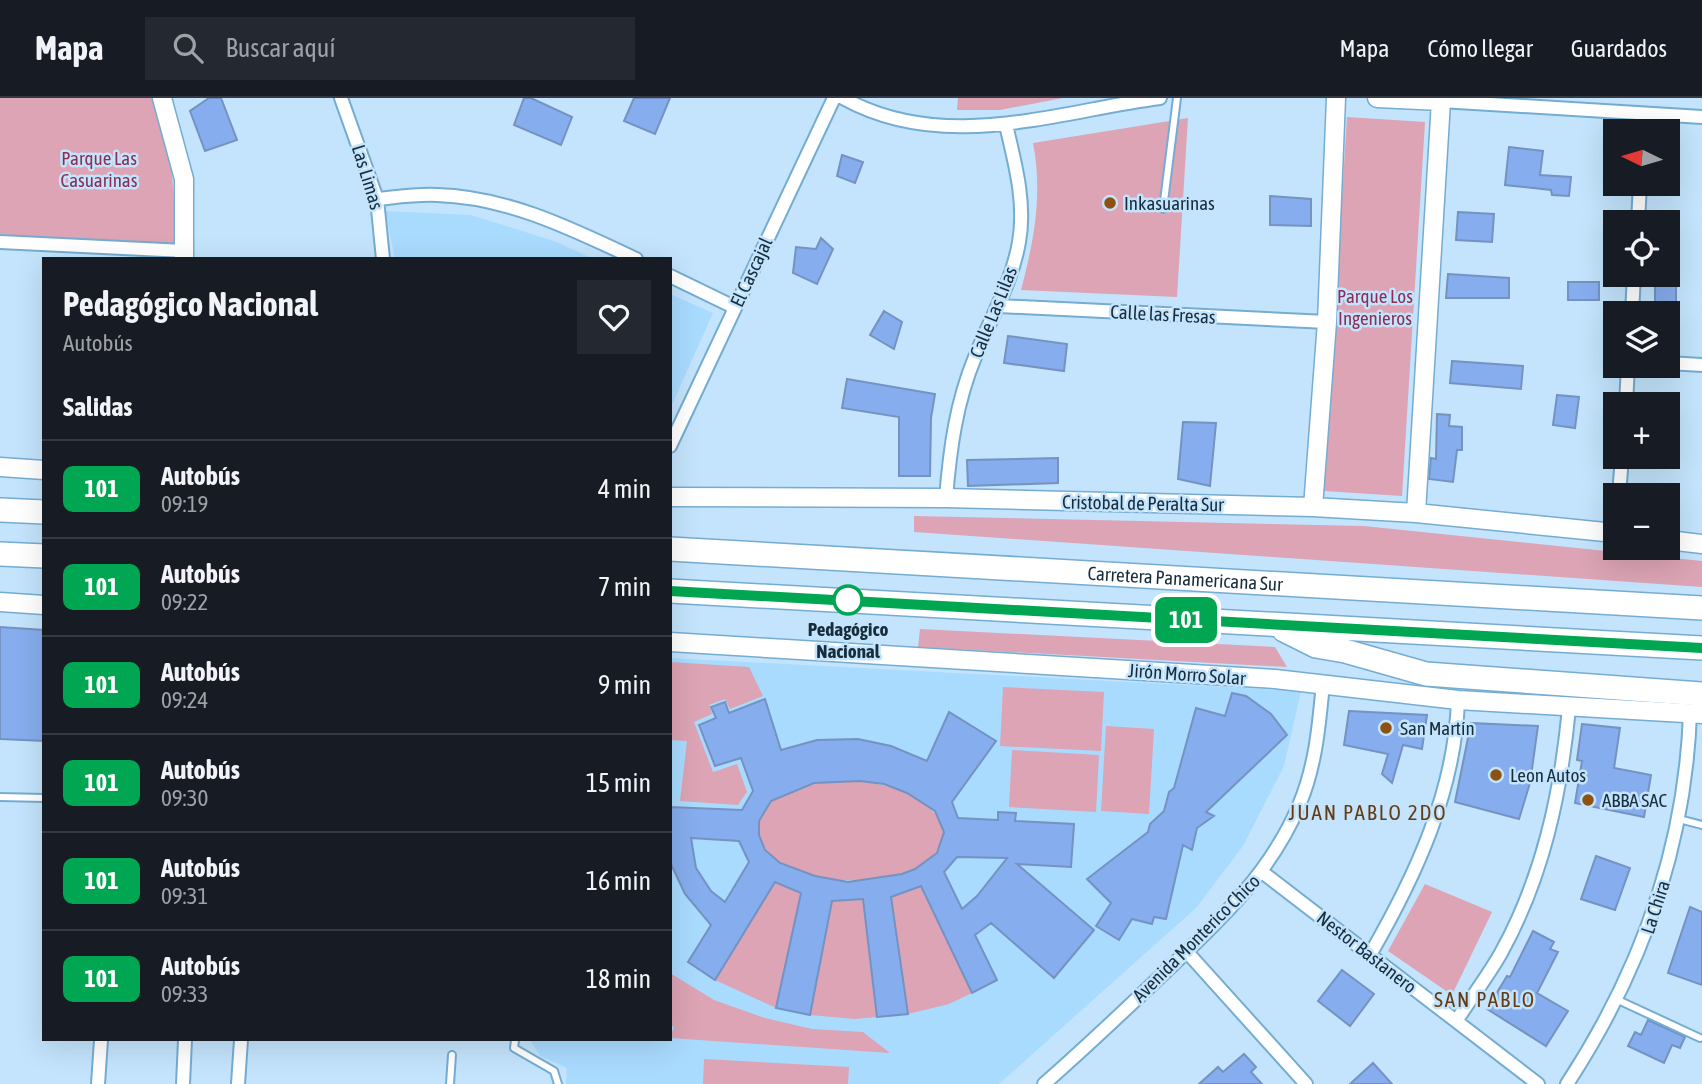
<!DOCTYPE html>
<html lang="es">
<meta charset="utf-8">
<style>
body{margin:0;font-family:"Asap Condensed",sans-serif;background:#242831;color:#f1f3f6;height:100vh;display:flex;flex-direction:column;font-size:26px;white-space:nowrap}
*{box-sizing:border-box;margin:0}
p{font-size:23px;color:#9ea1a6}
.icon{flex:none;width:38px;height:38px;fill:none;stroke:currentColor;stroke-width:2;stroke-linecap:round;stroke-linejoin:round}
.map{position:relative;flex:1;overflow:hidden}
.sheet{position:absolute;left:42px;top:159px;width:630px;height:784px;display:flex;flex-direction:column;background:#171b24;border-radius:0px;box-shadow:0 7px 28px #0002}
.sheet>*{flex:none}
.badge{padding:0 14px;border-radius:10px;font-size:24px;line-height:46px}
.needle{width:46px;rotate:275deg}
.fabs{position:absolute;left:1603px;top:21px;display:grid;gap:14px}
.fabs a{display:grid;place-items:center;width:77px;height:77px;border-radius:0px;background:#171b24;box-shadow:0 7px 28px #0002;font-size:35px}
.map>.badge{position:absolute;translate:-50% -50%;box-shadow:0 0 0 4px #fff}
h2{padding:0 21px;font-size:26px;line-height:63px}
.round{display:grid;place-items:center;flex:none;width:74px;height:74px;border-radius:0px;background:#242831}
.summary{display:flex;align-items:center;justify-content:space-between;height:119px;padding:0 21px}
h1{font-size:33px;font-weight:700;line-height:52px}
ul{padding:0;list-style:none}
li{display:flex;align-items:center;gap:21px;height:98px;padding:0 21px;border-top:2px solid #363941}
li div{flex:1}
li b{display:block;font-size:26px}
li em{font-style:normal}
li .badge{min-width:77px;font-weight:700;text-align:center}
header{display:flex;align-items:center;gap:42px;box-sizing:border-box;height:98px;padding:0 35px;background:#171b24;border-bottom:2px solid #363941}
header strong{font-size:33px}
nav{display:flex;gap:38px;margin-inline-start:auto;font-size:24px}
.search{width:490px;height:63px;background:#242831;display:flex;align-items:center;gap:18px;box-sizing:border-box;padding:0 24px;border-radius:0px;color:#9ea1a6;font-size:26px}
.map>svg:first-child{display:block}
.built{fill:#a9dbfe}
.green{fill:#dca4b4}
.building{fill:#86aded;stroke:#7492c2;stroke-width:2;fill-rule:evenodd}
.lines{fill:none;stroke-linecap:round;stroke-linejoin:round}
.lane-casing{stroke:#75acd2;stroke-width:10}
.street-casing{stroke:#75acd2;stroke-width:16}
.secondary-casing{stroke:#75acd2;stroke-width:21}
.highway-casing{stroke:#75acd2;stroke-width:26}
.lane{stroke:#fff;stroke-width:6}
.street{stroke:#fff;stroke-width:12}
.secondary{stroke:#fff;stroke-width:18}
.highway{stroke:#fff;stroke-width:23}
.line-casing{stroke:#fff;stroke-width:16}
.line{stroke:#00a651;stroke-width:10}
.poi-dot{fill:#8d5112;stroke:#c3e4fc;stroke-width:2.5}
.stop-dot{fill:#fff;stroke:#00a651;stroke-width:3.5}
.labels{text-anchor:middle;stroke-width:5;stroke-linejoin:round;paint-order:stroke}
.park-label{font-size:19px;fill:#8c2e53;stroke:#c3e4fc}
.street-label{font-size:19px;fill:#172d3c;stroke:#c3e4fc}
.poi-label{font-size:19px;fill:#172d3c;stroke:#c3e4fc;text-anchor:start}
.stop-label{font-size:19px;font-weight:bold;fill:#172d3c;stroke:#c3e4fc}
.neighbourhood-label{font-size:21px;letter-spacing:2px;fill:#653b13;stroke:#c3e4fc}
</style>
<header>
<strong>Mapa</strong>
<div class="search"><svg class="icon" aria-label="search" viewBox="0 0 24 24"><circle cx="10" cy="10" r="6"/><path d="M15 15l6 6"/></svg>Buscar aquí</div>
<nav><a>Mapa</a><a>Cómo llegar</a><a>Guardados</a></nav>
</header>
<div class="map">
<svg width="1702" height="986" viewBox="0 0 1702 986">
<rect width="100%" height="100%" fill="#c3e4fc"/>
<path class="built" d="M385,113L471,117L557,144L593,161H395Z
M670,196L713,215L670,311Z
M670,560L1301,593L1284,668L1243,748L1196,810L999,986H566L567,970L540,958L530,942H670Z"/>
<path class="green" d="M0,0H152C174,50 174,92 175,146L0,137Z
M958,0H1063L1000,12H957Z
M1347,19L1425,24L1402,398L1324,393Z
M1188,20L1177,199L1021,192C1034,143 1043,96 1033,45Z
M914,418L1364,428L1702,463V489L914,434Z
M920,531L1275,549L1287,569L918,549Z
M670,564L749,569L763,598L730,611L725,601L709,607L712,616L694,624L713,674L737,666L747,694L738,707L680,703L687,643L670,642Z
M1003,589L1104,594L1101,653L1000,648Z
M1106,628L1154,631L1149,716L1101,713Z
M1012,652L1099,657L1096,714L1009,709Z
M860,683C893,688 934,698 944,734C935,797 822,789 781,765C768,758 758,745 759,731C760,684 826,684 860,683Z
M775,784L801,793L776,910L715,882Z
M920,786L972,895L949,906L908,916L891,799Z
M1425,786L1492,814L1452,897L1388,853Z
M833,801H863L877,919L854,921L810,917Z
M670,875L714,902L765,920L812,931L863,934L890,955L670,940L674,929L670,927Z
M704,961L849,969L848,986H703Z"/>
<path class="building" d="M209,0H221L237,42L205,53L190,13Z
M524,0H531L572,19L561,47L514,27Z
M634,0H670L655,36L624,23Z
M1509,49L1543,53L1540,77L1571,79L1569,98L1552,97L1551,92L1505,87Z
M842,57L863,64L855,85L837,78Z
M1270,98L1311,101V128L1270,127Z
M1458,114L1494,116L1492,144L1456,142Z
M821,140L833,151L817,186L793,175L796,149L816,151Z
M1448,176L1509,180V200H1446Z
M1568,184H1599V202H1568Z
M1655,184H1676V210H1655Z
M884,213L902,224L894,251L870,237Z
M1008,238L1067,246L1064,273L1004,265Z
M1452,263L1523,268L1521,291L1450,285Z
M847,281L935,296L931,320L930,378H899V319L842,310Z
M1557,297L1579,299L1575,330L1553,327Z
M1437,316L1450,317L1449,328L1462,329V352H1457L1453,384L1429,381L1431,360L1436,361Z
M1183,324L1216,325L1210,388L1178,381Z
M1058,360V385L968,388L967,362Z
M0,529L44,532V643L0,641Z
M1232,595L1246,598L1271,616L1287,637L1206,714L1214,718L1197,730L1192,752L1183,747L1166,821L1154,819L1152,826L1132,821L1119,842L1096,828L1111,805L1087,781L1148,734L1150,726L1164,713L1169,694L1174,690L1196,610L1225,618Z
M765,601L781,652L817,642L858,641L891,648L927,663L949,614L996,643L952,704L958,720L998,722V714L1016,715L1015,723L1074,726L1071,769L1017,766L1094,832L1054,880L991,825L975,837L997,882L972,895L921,788L891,799L908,916L877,919L863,801L832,803L810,917L776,910L801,795L775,784L715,882L688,864L711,827L685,796L670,764V709L742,712L753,693L741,660L715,668L699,627L716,620L711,609L725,604L729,615ZM860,683L884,686L907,695L935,713L944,734L937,755L915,771L902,776L848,784L815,778L780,765L765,752L759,737V723L771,703L814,685ZM691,740L739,743L749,764L725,804L711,793L696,770ZM957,759L1007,760L977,798L962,811L944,774Z
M1349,613L1427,617L1422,651L1403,647L1392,685L1382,676L1388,656L1344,647Z
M1471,625L1538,628L1530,685L1519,721L1455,704Z
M1582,626L1620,630L1614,670L1651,677L1644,719L1575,705L1582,663L1577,662Z
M1596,758L1630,770L1615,812L1581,801Z
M1690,809L1702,814V887L1668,875Z
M1533,833L1554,844L1550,851L1558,854L1537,895L1568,913L1546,948L1487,911L1507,878L1510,879Z
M1342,872L1374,896L1350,928L1318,903Z
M1648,922L1685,939L1680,950L1672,947L1664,965L1628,948L1635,934L1641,937Z
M1244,956L1256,969L1251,974L1262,986H1199L1218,969L1223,974Z
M1373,965L1392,986H1350Z"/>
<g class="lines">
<defs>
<path id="lane" d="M1163,111L1177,0
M0,699L44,700
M1679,721L1702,727
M1618,902L1700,940
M515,942L514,950L554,973L558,986
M450,986L452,957"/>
<path id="street" d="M341,0L377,101L383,161
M843,0C944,56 1054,14 1160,0
M1441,3L1702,19
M1643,33L1645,16
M377,101C397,99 417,96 437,97C508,99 572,131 636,161
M1638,124L1640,86
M0,144L184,153
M670,178L734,209
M999,208L1327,224
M1632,215L1634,177
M1668,265L1702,267
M1626,306L1628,268
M670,348L834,0
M1619,397L1622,359
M946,400C950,351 956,305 975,259C990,221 1012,185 1019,144C1026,105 1015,65 1006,27
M1262,774L1538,986
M1187,854L1306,986
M1371,855C1416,777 1455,693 1458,602
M1457,922C1471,900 1488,878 1501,855C1543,779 1561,695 1569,610
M98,986L101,942
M183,986L185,942
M238,986L241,942
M1044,986C1084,951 1123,914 1161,878C1216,826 1271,776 1300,705C1316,666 1319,627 1323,585
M1567,986C1641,873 1685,751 1690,616"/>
<path id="secondary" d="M162,0L184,81V161
M1377,0L1441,3L1416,415
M0,369L44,372
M670,399L946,400L1313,409L1416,415L1615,435
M1313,409L1327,224L1336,0
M1668,442L1702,446
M0,504L44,507
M670,544L1275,581L1458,602L1702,616"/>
<g id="highway">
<path d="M0,412L44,414"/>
<path id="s1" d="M670,451L1702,510"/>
<path d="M0,456L44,458"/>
<path d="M670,493L1702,550"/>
<path d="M1284,532L1316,548L1345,553L1426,576L1702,596"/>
</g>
</defs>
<use href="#lane" class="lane-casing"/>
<use href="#street" class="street-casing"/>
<use href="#secondary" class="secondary-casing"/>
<use href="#highway" class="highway-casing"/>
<use href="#lane" class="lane"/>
<use href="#street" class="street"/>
<use href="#secondary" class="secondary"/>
<use href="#highway" class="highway"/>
</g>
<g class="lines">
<defs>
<path id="line" d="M670,493L1702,550"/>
</defs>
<use href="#line" class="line-casing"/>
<use href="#line" class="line"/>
</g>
<g class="poi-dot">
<circle cx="1110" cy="105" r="7"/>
<circle cx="1386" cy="630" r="7"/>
<circle cx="1496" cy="677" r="7"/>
<circle cx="1588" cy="702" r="7"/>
</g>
<circle class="stop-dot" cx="848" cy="502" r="14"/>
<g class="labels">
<g class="park-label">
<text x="99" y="67">Parque Las<tspan x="99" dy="22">Casuarinas</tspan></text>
<text x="1375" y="205">Parque Los<tspan x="1375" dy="22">Ingenieros</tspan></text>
</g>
<g class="street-label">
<text transform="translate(368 79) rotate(73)" y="7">Las Limas</text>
<text transform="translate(751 174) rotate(-65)" y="7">El Cascajal</text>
<text transform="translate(993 214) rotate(-68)" y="7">Calle Las Lilas</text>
<text transform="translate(1163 216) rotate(3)" y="7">Calle las Fresas</text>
<text transform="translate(1143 405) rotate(1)" y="7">Cristobal de Peralta Sur</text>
<text dy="7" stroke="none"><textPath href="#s1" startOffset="516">Carretera Panamericana Sur</textPath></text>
<text transform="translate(1187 576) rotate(4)" y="7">Jirón Morro Solar</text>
<text transform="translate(1655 809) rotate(-72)" y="7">La Chira</text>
<text transform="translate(1196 840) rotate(-45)" y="7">Avenida Monterico Chico</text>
<text transform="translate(1367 854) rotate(38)" y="7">Nestor Bastanero</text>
</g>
<g class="poi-label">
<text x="1124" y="112">Inkasuarinas</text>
<text x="1400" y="637">San Martín</text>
<text x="1510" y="684">Leon Autos</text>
<text x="1602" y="709">ABBA SAC</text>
</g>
<g class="stop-label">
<text x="848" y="538">Pedagógico<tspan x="848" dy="22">Nacional</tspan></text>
</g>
<g class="neighbourhood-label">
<text x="1368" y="722">JUAN PABLO 2DO</text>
<text x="1485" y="909">SAN PABLO</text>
</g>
</g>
</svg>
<div class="fabs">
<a><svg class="needle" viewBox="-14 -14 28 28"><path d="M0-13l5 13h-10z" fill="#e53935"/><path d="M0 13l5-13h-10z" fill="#9ea1a6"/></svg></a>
<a><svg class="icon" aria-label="locate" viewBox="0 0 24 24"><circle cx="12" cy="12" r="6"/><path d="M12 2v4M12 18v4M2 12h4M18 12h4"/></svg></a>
<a><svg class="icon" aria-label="layers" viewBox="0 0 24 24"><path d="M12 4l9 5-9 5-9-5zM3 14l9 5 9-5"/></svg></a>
<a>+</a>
<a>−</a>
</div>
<b class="badge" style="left:1186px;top:522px;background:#00a651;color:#fff">101</b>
<section class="sheet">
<div class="summary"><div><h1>Pedagógico Nacional</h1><p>Autobús</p></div><a class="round"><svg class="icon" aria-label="heart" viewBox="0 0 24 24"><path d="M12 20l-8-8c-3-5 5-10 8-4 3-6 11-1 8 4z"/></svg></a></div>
<h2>Salidas</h2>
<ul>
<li><span class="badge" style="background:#00a651;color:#fff">101</span><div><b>Autobús</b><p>09:19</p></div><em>4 min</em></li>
<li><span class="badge" style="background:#00a651;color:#fff">101</span><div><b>Autobús</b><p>09:22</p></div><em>7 min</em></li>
<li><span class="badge" style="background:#00a651;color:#fff">101</span><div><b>Autobús</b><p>09:24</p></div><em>9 min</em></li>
<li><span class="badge" style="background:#00a651;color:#fff">101</span><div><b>Autobús</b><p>09:30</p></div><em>15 min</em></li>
<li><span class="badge" style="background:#00a651;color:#fff">101</span><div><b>Autobús</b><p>09:31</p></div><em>16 min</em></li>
<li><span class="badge" style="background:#00a651;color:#fff">101</span><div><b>Autobús</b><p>09:33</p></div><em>18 min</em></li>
</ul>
</section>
</div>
